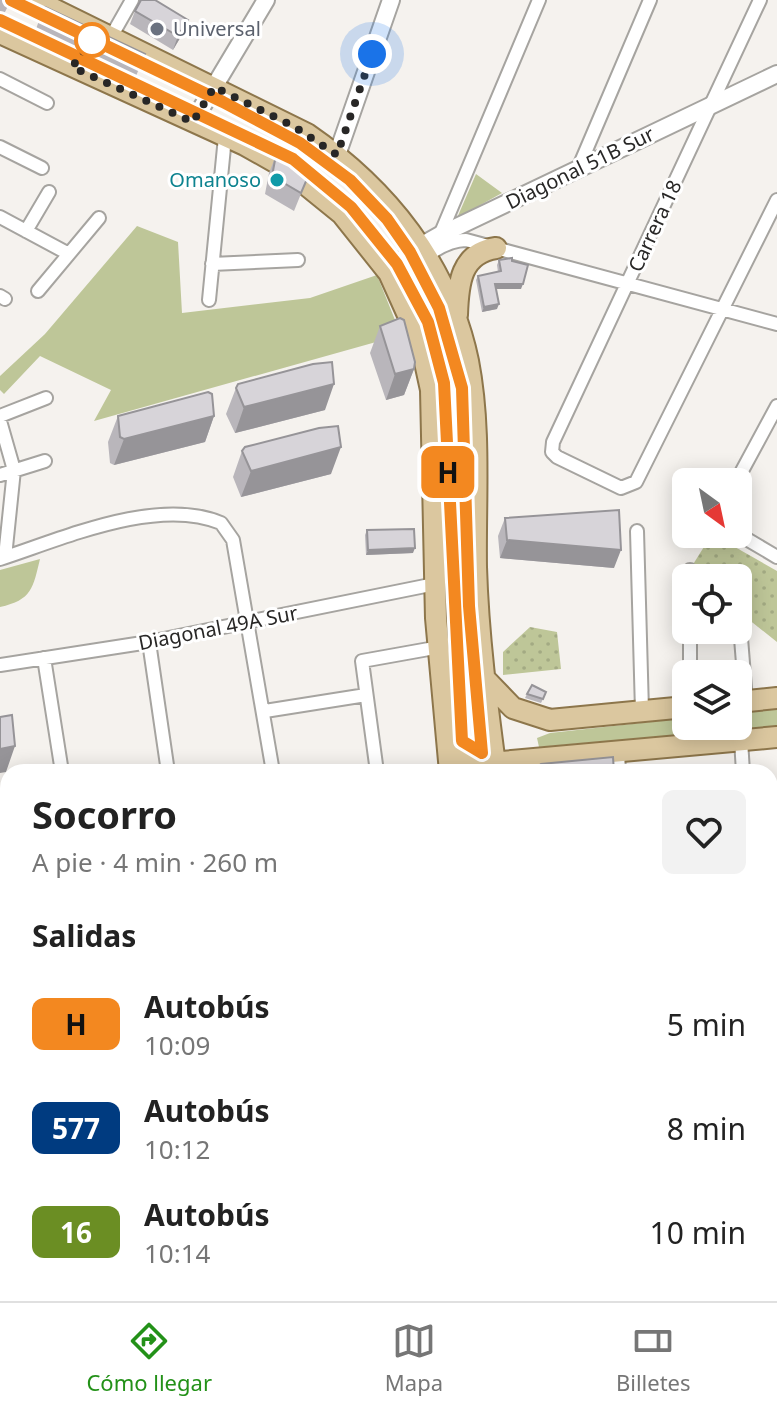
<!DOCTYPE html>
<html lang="es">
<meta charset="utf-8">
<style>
body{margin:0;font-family:"Noto Sans",sans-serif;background:#f2f2f2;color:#222;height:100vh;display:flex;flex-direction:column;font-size:30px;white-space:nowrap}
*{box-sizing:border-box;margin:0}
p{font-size:26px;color:#767676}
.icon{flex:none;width:44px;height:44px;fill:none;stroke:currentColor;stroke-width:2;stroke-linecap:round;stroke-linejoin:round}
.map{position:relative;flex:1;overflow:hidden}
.drawer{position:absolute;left:0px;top:764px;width:778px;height:538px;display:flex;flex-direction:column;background:#fff;border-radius:24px 24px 0 0;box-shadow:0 4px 20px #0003}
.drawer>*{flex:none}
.badge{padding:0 16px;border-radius:12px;font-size:28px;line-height:52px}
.needle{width:52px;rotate:147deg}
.tools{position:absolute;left:672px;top:468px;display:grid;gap:16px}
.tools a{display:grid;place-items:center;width:80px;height:80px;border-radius:12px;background:#fff;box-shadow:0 4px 20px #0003;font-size:40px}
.you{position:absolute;width:40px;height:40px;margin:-20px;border:6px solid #fff;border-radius:50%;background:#1a73e8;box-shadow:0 0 0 12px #1a73e833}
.map>.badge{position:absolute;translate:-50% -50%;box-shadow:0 0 0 4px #fff}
h2{padding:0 32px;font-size:30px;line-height:72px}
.round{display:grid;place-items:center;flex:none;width:84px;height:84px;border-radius:12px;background:#f2f2f2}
.summary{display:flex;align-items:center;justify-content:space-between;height:136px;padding:0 32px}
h1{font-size:38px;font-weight:700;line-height:60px}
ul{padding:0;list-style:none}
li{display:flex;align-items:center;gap:24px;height:104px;padding:0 32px}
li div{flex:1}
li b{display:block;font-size:30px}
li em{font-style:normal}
li .badge{min-width:88px;font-weight:700;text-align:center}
.menu{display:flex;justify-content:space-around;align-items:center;height:112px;border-top:2px solid #e0e0e0;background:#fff;font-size:22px;color:#767676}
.menu a{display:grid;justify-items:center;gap:4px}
.menu .on{color:#239118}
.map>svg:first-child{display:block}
.green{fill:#bec698}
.park{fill:url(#park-dots)}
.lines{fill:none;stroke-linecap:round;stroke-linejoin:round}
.minor-casing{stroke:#a6a4a0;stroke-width:16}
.tertiary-casing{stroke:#a6a4a0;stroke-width:20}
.primary-casing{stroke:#8d764b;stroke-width:24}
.minor{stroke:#fff;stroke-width:12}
.tertiary{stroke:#fff;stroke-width:16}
.primary{stroke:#dbc79f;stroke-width:20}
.wall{fill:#b9b6bb}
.shaded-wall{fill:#969498}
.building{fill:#d7d4d9;stroke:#969498;stroke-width:2}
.line-casing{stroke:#fff;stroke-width:18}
.line{stroke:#f38820;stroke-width:12}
.walk{stroke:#282726;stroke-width:8;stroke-dasharray:0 14.4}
.worship-dot{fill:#6b7280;stroke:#fff;stroke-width:3}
.stop-dot{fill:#fff;stroke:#f38820;stroke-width:4}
.culture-dot{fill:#0f9aa8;stroke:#fff;stroke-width:3}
.labels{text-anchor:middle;stroke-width:6;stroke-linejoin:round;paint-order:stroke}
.worship-label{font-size:20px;fill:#5b616d;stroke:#fff;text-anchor:start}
.street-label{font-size:20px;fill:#282726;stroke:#fff}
.culture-label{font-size:20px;fill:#0d838f;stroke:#fff;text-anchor:end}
</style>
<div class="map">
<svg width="777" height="1301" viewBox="0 0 777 1301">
<defs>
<pattern id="park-dots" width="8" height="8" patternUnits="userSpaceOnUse" patternTransform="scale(2)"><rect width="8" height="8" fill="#bec698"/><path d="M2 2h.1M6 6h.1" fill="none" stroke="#a3aa83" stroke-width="1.8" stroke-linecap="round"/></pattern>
</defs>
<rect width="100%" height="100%" fill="#f5f2ee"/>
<path class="green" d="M476,174L502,193L457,218Z
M137,226L178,242L182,313L310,298L377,275L401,335L94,421L111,390L40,356L4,394L0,390V376L45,334Z
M40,559C33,588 32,600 0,607V570Z
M777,709V726L539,747L537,738L550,733L686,718V726H738V713Z"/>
<path class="park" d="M712,534L777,571V642L738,611V578H704L692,566Z
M530,627L557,632L561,669L503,675V652Z"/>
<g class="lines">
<defs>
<path id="minor" d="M760,0L553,442L552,452L557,457L621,488L636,482L777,200
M111,37L132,0
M0,79L47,103
M0,147L42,168
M578,169L650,0
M0,217L69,254
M26,231L49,192
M440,235L539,0
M212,264L298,260
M396,286C411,266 441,240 466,240L777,324
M38,291L99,218
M0,296L5,299
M209,300L225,137
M0,416L46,398
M0,421L14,470L5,557
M0,475L45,461
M736,482L777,406
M637,531L642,711
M738,534L777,557
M0,559C62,539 157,496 221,523L233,540L273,772
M690,570V578
M739,613L746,701
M690,630V674
M149,642L168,772
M44,658L62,772
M0,665L149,642L435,584
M265,711L366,695
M741,740L743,772
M618,752L619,772
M377,772L362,661L440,647
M0,854L8,853
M770,906L777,905
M0,1040L8,1104
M770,1045L777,1051
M770,1272L777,1262
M178,1294L180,1301
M306,1294L308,1301
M440,1294L442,1301
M25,1301L62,1294
M749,1301L754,1294"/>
<path id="tertiary" d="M193,122L266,0
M337,155L391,0
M389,273L410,252L440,235L777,74
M0,1018L8,1017
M0,1176L8,1175
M770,1211L777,1217
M386,1301L417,1294"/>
<path id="primary" d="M35,0L307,134C387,189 448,265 468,361C481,428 475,499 476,567C478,635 487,704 496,772
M0,33L245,145L284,167L342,214L389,273L421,344L431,390L436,618L450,772
M457,315C458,283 461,253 496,248
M485,679L513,708L550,720L686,707
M738,702L777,698
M453,733L463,756L479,764L777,737
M553,1294L555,1301
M601,1294L603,1301"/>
</defs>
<use href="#minor" class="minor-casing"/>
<use href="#tertiary" class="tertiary-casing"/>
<use href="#primary" class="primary-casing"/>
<use href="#minor" class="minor"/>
<use href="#tertiary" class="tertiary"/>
<use href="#primary" class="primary"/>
</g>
<path class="wall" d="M0,0H11L4,14L0,12Z
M135,11L183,33L173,50L130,24Z
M41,15L145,54L136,76L36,29Z
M276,155L307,179L294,211L265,194L269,173Z
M499,260L512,261L521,289H496L497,309L482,312L476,280L478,276L498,272L497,265Z
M380,326L414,369L404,395L386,400L370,353Z
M236,388L325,410L235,433L226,414Z
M118,416H214L205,442L114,465L110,463L108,442Z
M242,451L331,474L241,497L233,477Z
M505,518L614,568L500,558L498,536Z
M367,530L413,553L366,555L365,535Z
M527,694L544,697L541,703L525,698Z"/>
<path class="shaded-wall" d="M188,20L183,33L173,50L178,36Z
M495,284H523L521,289H493Z
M499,304L497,309L482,312L484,307Z
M414,369L404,395L386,400L395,374Z
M334,384L325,410L235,433L244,407Z
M214,416L205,442L114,465L124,439Z
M341,447L331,474L241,497L251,471Z
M507,540L621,550L614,568L500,558Z
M415,548L413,553L366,555L368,550Z
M15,746L6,772L0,773V749Z"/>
<path class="building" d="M141,0H155L188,20L178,36L135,11Z
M45,7L145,54L141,62L41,15Z
M276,155L307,179L301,193L272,176Z
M512,258V261L528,265L523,284H495L499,304L484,307L478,276L501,271L499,260Z
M400,318L404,320L415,362L414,369L395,374L380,326Z
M332,362L334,384L244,407L236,388L238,384L313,364Z
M208,392L212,394L214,416L124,439L120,437L118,416Z
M338,426L341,447L251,471L242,451L245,447L319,428Z
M619,510L621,550L507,540L505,518Z
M414,529L415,548L368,550L367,530Z
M532,685L546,692L543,699L527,694Z
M12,715L15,746L0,749V717Z
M613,757L614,772H531L541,764Z"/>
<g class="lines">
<defs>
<path id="line" d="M0,20L293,159L351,207L397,264L428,322L444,383L462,741L482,753L469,606L462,388L439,308L410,252L387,219L350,180L300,143L223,102L11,0"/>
</defs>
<use href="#line" class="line-casing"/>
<use href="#line" class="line"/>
<path class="walk" d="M92,40L72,67L193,122L214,87L293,126L337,155L372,54"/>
</g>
<circle class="worship-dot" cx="157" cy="29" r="8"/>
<circle class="stop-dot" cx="92" cy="40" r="16"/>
<circle class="culture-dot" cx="277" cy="180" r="8"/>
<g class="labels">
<g class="worship-label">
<text x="173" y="36">Universal</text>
</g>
<g class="street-label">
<text transform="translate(580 168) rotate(-26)" y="7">Diagonal 51B Sur</text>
<text transform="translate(655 226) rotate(-65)" y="7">Carrera 18</text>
<text transform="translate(218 628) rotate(-11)" y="7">Diagonal 49A Sur</text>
</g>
<g class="culture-label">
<text x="261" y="187">Omanoso</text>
</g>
</g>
</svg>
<div class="tools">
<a><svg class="needle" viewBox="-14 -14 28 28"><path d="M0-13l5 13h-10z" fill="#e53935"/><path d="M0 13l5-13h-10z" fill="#767676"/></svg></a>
<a><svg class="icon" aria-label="locate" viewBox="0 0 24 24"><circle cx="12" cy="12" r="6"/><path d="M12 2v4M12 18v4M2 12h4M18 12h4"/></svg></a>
<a><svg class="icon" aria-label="layers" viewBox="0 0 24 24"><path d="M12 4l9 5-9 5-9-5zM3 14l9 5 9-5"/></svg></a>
</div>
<div class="you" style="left:372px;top:54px"></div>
<b class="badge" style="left:448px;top:472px;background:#f38820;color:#111">H</b>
<section class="drawer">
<div class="summary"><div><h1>Socorro</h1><p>A pie · 4 min · 260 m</p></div><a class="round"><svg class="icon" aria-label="heart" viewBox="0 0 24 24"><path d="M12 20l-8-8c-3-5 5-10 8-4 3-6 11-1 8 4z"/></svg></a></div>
<h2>Salidas</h2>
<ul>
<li><span class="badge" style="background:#f38820;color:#111">H</span><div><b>Autobús</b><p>10:09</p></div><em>5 min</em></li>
<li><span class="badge" style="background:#003b80;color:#fff">577</span><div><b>Autobús</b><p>10:12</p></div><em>8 min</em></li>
<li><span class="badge" style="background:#6b8e23;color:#fff">16</span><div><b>Autobús</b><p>10:14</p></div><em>10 min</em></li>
</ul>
</section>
</div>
<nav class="menu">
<a class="on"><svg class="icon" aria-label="directions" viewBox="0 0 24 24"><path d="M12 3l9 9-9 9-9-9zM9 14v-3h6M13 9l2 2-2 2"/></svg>Cómo llegar</a>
<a><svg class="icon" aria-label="map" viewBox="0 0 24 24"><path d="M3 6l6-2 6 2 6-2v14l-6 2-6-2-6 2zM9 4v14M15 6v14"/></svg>Mapa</a>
<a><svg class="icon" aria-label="tickets" viewBox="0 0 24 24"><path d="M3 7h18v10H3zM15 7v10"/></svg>Billetes</a>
</nav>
